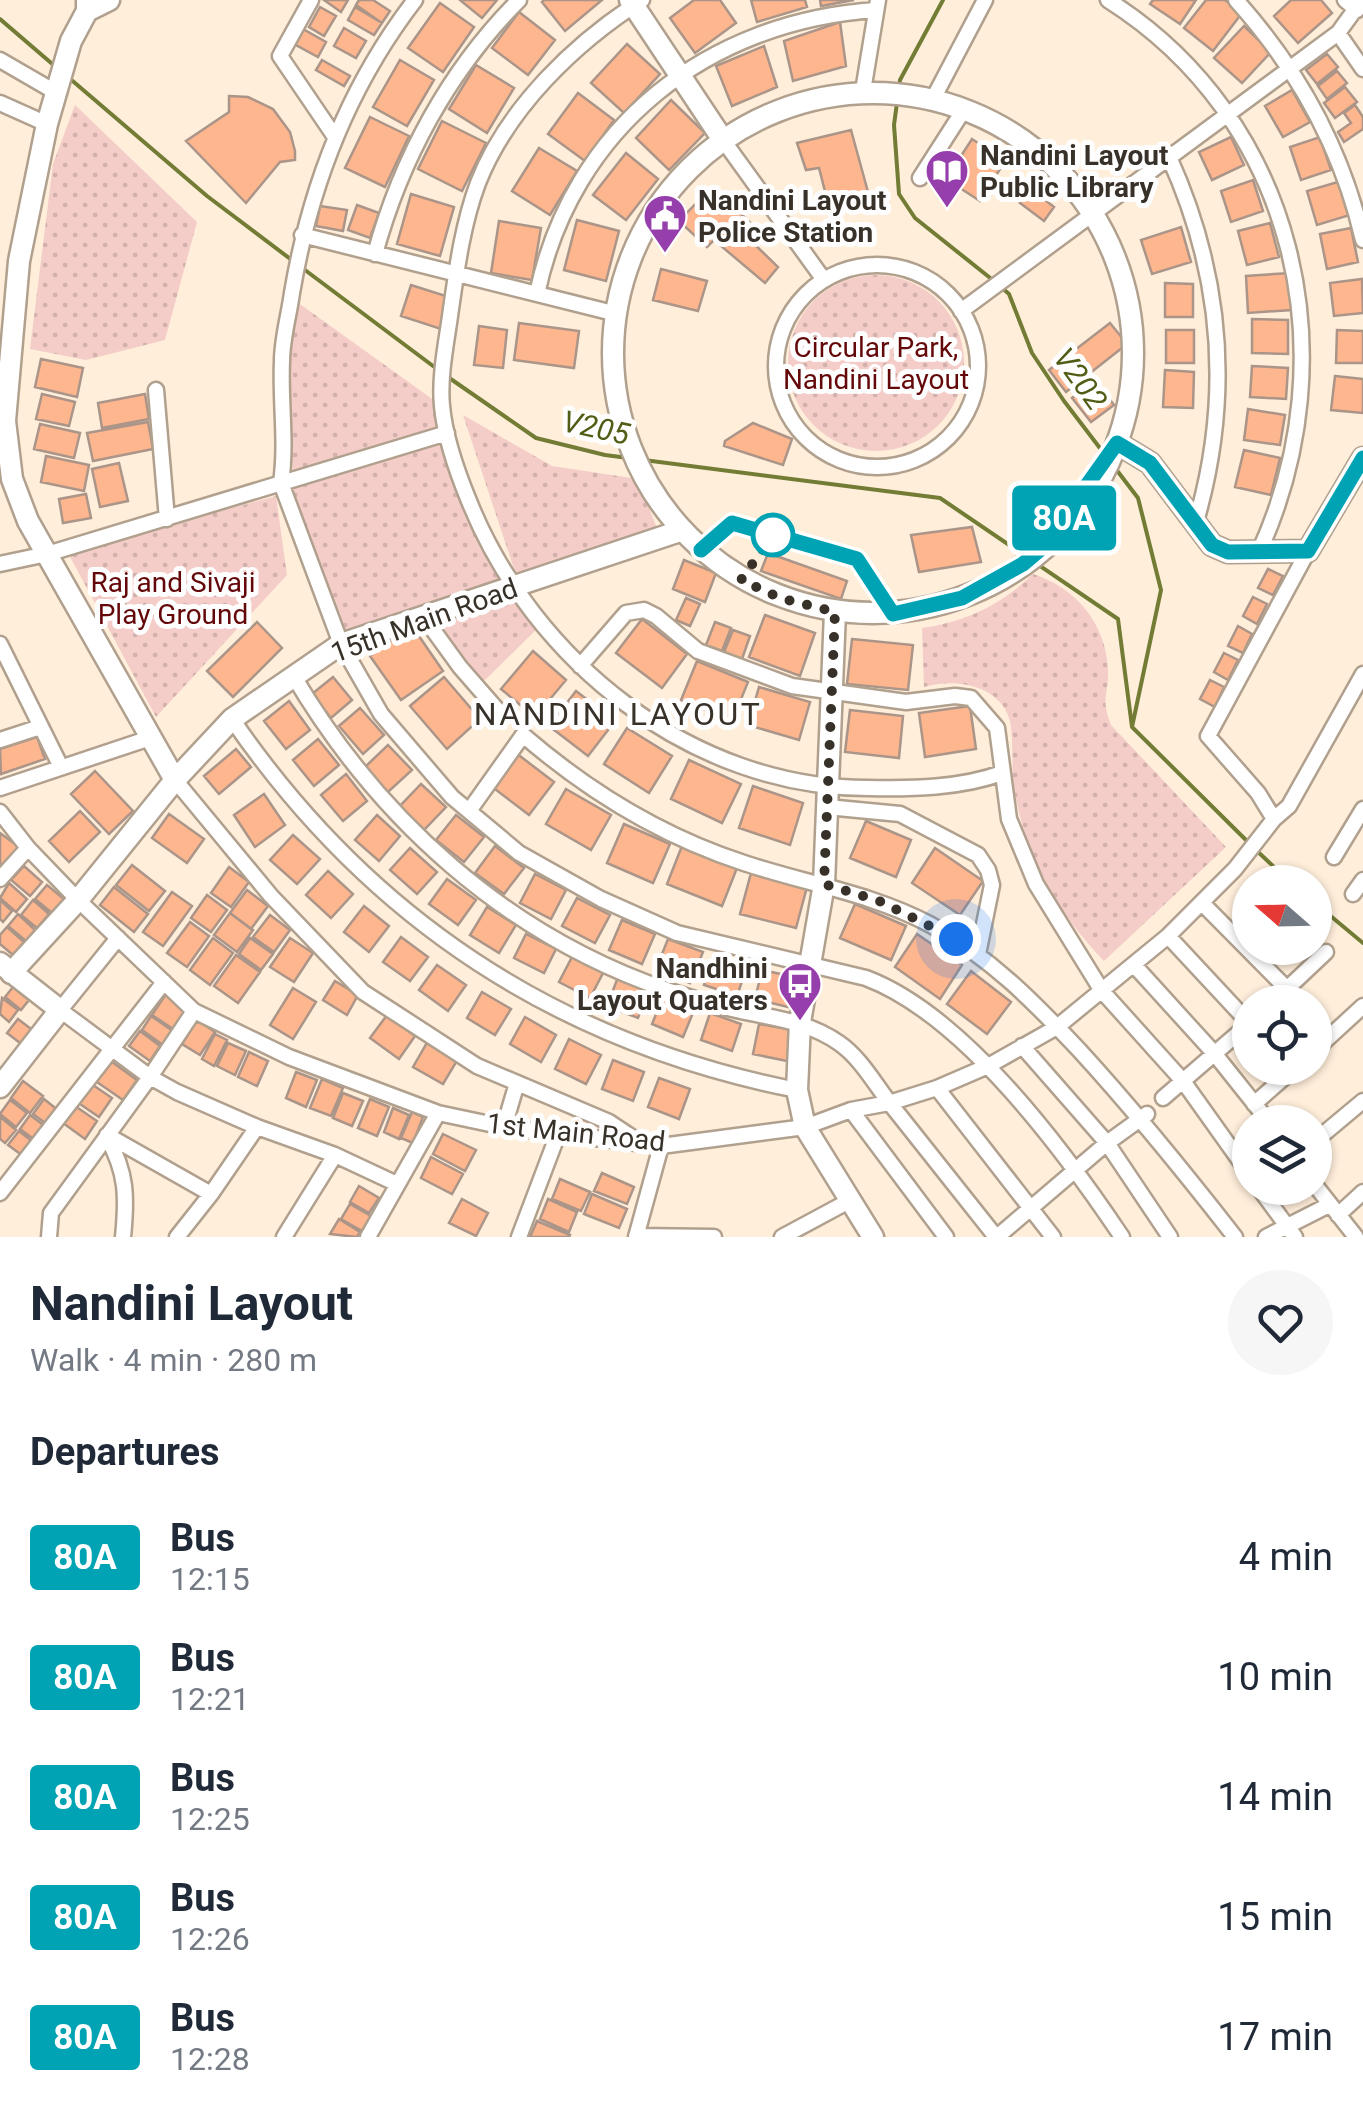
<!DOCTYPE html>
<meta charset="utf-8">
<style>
body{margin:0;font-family:Roboto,sans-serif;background:#f6f6f7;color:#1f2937;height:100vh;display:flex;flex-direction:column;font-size:38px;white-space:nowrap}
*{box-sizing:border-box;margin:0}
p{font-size:32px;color:#747a83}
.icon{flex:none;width:55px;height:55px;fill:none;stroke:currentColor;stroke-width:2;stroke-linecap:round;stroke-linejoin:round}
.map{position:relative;height:1237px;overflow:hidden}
.details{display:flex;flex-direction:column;background:#fff;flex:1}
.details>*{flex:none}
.badge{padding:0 20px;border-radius:8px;font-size:35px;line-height:65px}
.needle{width:65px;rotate:290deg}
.buttons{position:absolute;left:1232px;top:865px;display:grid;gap:20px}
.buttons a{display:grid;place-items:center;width:100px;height:100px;border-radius:50%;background:#fff;box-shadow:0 2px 8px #0004;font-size:50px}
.you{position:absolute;width:50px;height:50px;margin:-25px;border:8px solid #fff;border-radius:50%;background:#1a73e8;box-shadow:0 0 0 15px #1a73e833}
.map>.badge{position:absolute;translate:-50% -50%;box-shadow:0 0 0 5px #fff}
h2{padding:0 30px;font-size:38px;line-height:90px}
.round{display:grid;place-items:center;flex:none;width:105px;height:105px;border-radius:52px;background:#f6f6f7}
.head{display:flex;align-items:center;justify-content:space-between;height:170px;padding:0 30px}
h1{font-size:48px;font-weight:700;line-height:75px}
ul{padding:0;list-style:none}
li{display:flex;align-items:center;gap:30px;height:120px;padding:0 30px}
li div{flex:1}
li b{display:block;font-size:38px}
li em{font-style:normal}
li .badge{min-width:110px;font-weight:700;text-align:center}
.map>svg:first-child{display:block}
.green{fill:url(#green-dots)}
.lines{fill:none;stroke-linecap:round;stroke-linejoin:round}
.stream{stroke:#727c35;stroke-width:4}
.building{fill:#feb68e;stroke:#ab9488;stroke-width:2.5}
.street-casing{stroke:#b0a08d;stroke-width:19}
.secondary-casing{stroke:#b0a08d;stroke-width:25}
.street{stroke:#fff;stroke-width:14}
.secondary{stroke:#fff;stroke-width:20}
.line-casing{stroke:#fff;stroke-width:22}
.line{stroke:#00a3b4;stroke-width:15}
.walk{stroke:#373129;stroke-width:10;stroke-dasharray:0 18}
.stop-dot{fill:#fff;stroke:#00a3b4;stroke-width:5}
.labels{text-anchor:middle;stroke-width:10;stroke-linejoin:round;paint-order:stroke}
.poi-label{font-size:28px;font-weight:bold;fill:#373129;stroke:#fefefe;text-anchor:start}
.park-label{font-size:28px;fill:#640709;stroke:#fefefe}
.street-label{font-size:28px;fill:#373129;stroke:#fefefe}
.water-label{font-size:30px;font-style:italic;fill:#515c15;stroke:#fefefe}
.quarter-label{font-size:32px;letter-spacing:2.5px;fill:#373129;stroke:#fefefe}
</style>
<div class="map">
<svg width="1363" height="1237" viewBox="0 0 1363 1237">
<defs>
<pattern id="green-dots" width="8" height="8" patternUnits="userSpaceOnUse" patternTransform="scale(2.5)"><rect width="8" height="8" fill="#f4cdc8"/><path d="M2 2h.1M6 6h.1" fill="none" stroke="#d2b0ac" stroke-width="1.8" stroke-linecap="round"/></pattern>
</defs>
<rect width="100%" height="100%" fill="#ffeeda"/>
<path class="green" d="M75,105L197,222L165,340L86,360L30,349L53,164Z
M788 363a88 88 0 1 1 176 0a88 88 0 1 1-176 0Z
M297,302L435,401L441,429L293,476L287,363Z
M463,415L552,466L638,479L658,531L519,584Z
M447,439C457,497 475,544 513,589L341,639L289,486Z
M276,496L287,575L156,717L68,553Z
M1033,574C1076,588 1106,623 1108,670C1109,696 1100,696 1111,725L1226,847L1104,961C1057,912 1024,854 1014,787C1011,768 1014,732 1009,718C998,684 953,678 924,687L922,628C966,622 1001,605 1033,574Z
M511,599L539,627L482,683L436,623Z"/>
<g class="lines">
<path class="stream" d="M943,0L900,80L894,125L899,194L915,218L994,281
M0,19L57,68
M68,77L207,196L293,261
M301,267L437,369
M1001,287L1009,294L1032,353L1064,401L1138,498L1161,590L1132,727L1250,844
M445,375L536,438L605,455L940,498L1118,619L1132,727
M1257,851L1290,882
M1315,903L1363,943"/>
</g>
<path class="building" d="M324,0H348L341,12Z
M359,0H373L390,11L382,23L356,5Z
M460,0H497L482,18Z
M544,0H602L565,31L542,2Z
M694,0H720L736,23L695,53L670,18Z
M751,0H805L807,7L757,22Z
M820,0H854L821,6Z
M1153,0H1196L1180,24L1150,4Z
M1206,0H1225L1242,13L1213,51L1184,28Z
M1291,0H1321L1332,13L1298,43L1274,16Z
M440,3L474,27L443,72L408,48Z
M320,7L336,16L324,36L309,27Z
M355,7L382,23L374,35L348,20Z
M519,12L555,40L528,75L492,48Z
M840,22L846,66L793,81L784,41Z
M1244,26L1271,52L1242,83L1214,58Z
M344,28L366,41L356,58L334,46Z
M303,29L326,42L318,57L294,44Z
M627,44L660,74L624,113L591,83Z
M764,46L777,87L732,106L716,66Z
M1327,54L1338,67L1317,84L1306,70Z
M322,60L350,76L344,86L316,70Z
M400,60L434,80L407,126L373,107Z
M476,65L514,88L487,133L449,109Z
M1337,71L1347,83L1327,99L1318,86Z
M1345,87L1357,102L1335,118L1324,103Z
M1292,90L1310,122L1283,137L1265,106Z
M578,93L614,120L585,161L548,134Z
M229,96L248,97L273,109L290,132L295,151V160L280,162L246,203L186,141L229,112Z
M671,100L705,133L669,170L636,138Z
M1355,105L1363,117V129L1344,142L1338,132L1351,123L1344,113Z
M370,117L409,136L385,187L345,168Z
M442,121L486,143L462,191L418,169Z
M851,130L868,192L829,207L819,168L806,170L797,143Z
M1231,137L1244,165L1212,180L1199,152Z
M1320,137L1331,170L1301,180L1290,147Z
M972,139L1005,161L980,201L946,179Z
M539,148L577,171L550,215L512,191Z
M626,153L658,179L626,220L593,195Z
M1253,180L1263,211L1231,222L1221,191Z
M1341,181L1350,215L1317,225L1307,191Z
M712,187L754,226L745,235L778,267L765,283L714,240L707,247L679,221Z
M1031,189L1054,207L1044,221L1020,203Z
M411,194L454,207L440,256L397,244Z
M357,205L379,213L370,238L348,230Z
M320,206L347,210L343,231L316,226Z
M577,220L619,231L606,281L564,270Z
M499,221L541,228L532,280L491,273Z
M1270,223L1279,257L1247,265L1238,231Z
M1181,227L1191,262L1152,274L1141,240Z
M1351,228L1358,262L1327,269L1320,234Z
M661,269L707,281L698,311L653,300Z
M1290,273L1292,310L1248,313L1246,276Z
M1362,279L1363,313L1334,316L1330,283Z
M1165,283L1193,284V317H1165Z
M411,285L452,298L441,329L401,316Z
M1252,319L1288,320V354L1252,353Z
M519,323L579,331L574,368L514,360Z
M1110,323L1127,344L1066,392L1049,370Z
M479,326L507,330L503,368L474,365Z
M1166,330H1194V363H1166Z
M1337,330L1363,331V363H1336Z
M41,359L83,368L77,397L35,387Z
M1252,366L1288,368L1286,399L1250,397Z
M1165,370L1194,372L1193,408L1163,407Z
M1335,376L1363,379V413L1331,410Z
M1095,380L1114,405L1091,422L1072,398Z
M42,394L75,402L69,426L36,419Z
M145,394L149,419L102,428L98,403Z
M1248,409L1285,415L1280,445L1244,440Z
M148,422L153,449L93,461L87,433Z
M753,423L792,439L783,465L724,446L725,441Z
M40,424L80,433L74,458L34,449Z
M1244,450L1280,458L1271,495L1235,487Z
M46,456L89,465L84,491L41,482Z
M119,463L128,501L100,507L92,469Z
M86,494L91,518L63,523L59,499Z
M972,527L981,562L919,572L911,535Z
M768,553L847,581L841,599L761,571Z
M684,560L716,573L705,602L673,589Z
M1268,569L1283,576L1273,595L1258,588Z
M1253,597L1267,604L1257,624L1243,616Z
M686,598L700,604L690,626L676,620Z
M765,615L815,633L800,676L749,657Z
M642,619L687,654L662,688L616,653Z
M257,622L282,648L233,697L207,671Z
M715,622L731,628L722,651L706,645Z
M412,626L443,671L401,700L370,656Z
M1238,626L1252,634L1243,653L1228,646Z
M733,630L750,636L742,659L724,652Z
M852,639L913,645L908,690L847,684Z
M533,651L566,680L535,717L501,689Z
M1224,653L1238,660L1228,680L1214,672Z
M697,661L748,682L732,721L681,700Z
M333,677L352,700L331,718L312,694Z
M444,677L480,719L447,749L410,706Z
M1210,680L1224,687L1215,707L1200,699Z
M759,687L810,702L799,740L748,725Z
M576,691L615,721L588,756L549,726Z
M289,701L310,730L286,749L264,721Z
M970,706L976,749L925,757L919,713Z
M360,708L384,735L363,754L339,726Z
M850,710L903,716L899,758L845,752Z
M627,728L672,756L649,793L604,764Z
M37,737L45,759L1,774L0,749Z
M318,739L339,765L314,786L293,760Z
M388,745L412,770L388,792L365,767Z
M236,749L251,767L219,794L204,776Z
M516,753L554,782L529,815L491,786Z
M689,760L741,784L722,823L671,799Z
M95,771L133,811L109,834L71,794Z
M346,774L367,801L343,821L321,795Z
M421,784L446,807L424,830L399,807Z
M753,786L803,803L790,845L739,828Z
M566,789L611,815L591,850L546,824Z
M264,794L285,825L255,847L234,815Z
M80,811L100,832L69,862L49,841Z
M169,814L204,839L187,863L152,838Z
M377,815L400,836L379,861L355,840Z
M456,815L484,837L464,862L436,840Z
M866,821L911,840L896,877L850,858Z
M624,824L670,844L653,883L607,863Z
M0,833L19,847L3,867L0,864Z
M293,835L320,859L297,884L270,860Z
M495,846L524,868L504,894L475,873Z
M682,846L737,868L722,906L667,884Z
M410,848L437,872L417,894L390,870Z
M935,848L983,881L960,915L912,883Z
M132,865L165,891L149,911L116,885Z
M24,866L42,882L30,896L11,880Z
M229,867L249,882L231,907L211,893Z
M328,871L353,894L331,918L306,895Z
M751,873L807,887L796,928L740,914Z
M535,874L566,890L551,919L520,903Z
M447,879L476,900L458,925L429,904Z
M9,883L27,899L16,912L0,898Z
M47,885L64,899L52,913L35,899Z
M114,887L148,914L134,932L100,905Z
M247,890L268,906L251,929L230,913Z
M172,892L192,906L163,946L143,932Z
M207,895L227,910L211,932L191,918Z
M577,898L610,915L595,943L562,926Z
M0,900L12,911L3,922L0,919Z
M33,900L49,914L37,928L21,915Z
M855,904L906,926L891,960L840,938Z
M364,906L389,926L369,952L344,932Z
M487,907L516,925L499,953L470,935Z
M230,913L253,930L237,952L214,935Z
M18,914L35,930L26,941L8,926Z
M270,915L290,930L274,952L253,937Z
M622,920L655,934L642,964L609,950Z
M190,922L209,936L187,967L167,953Z
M7,927L24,942L13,955L0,944V935Z
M526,934L556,949L544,973L514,958Z
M917,934L962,965L940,999L895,967Z
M401,937L428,957L410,981L383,962Z
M213,938L233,953L210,985L190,970Z
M250,938L273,954L261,970L239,954Z
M290,938L313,953L294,982L270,967Z
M668,939L703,952L690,983L656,969Z
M236,955L260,972L238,1003L214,986Z
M714,955L747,967L737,996L704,985Z
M572,957L603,973L590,998L559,982Z
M437,965L466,985L448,1011L419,990Z
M762,970L795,977L788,1007L755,999Z
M971,971L1011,1002L987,1034L947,1004Z
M618,977L649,989L638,1018L607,1006Z
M335,981L358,995L347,1015L323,1000Z
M13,987L29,1000L21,1010L5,997Z
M293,988L316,1002L293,1039L270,1025Z
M482,992L511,1009L495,1035L467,1018Z
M166,994L190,1011L176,1031L152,1015Z
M664,995L695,1008L683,1037L652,1024Z
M2,998L18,1010L9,1022L0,1014Z
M710,1013L741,1024L732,1051L701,1040Z
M387,1015L415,1036L399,1059L370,1038Z
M151,1016L173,1031L163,1045L142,1030Z
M525,1017L556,1035L541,1062L510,1044Z
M18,1019L35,1032L24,1046L7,1033Z
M197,1020L215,1032L200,1055L182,1044Z
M759,1024L793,1030L787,1061L753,1054Z
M140,1031L160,1046L150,1061L129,1046Z
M215,1034L227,1040L214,1066L202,1059Z
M569,1039L601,1055L586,1084L555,1069Z
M428,1041L458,1059L443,1084L413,1067Z
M228,1043L246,1051L235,1075L217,1066Z
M249,1052L268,1061L257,1086L238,1077Z
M108,1059L137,1080L123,1100L94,1080Z
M613,1060L644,1072L633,1101L602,1089Z
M296,1072L317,1080L306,1107L286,1098Z
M659,1078L690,1089L679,1119L648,1107Z
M322,1079L343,1088L331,1116L310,1108Z
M23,1081L43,1096L30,1113L11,1098Z
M90,1083L112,1098L99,1117L77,1102Z
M343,1093L363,1101L352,1126L333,1118Z
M44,1099L59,1111L48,1125L33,1114Z
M370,1099L389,1107L377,1136L358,1128Z
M10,1100L27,1113L16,1127L0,1114Z
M75,1106L97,1121L85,1139L63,1123Z
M393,1108L409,1115L399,1139L384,1132Z
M412,1112L423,1117L413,1143L401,1138Z
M30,1115L46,1127L35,1140L20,1129Z
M0,1117L16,1130L5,1143L0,1139Z
M19,1131L33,1142L23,1156L8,1145Z
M443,1134L476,1150L465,1171L433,1154Z
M431,1157L463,1174L452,1194L421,1178Z
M602,1173L634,1187L627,1204L594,1191Z
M560,1179L590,1192L581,1211L552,1199Z
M359,1186L379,1198L369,1213L350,1202Z
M592,1194L627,1209L619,1228L584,1214Z
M462,1199L488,1213L476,1236L449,1223Z
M548,1199L577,1212L569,1232L540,1219Z
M350,1204L371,1216L362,1231L341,1219Z
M339,1219L360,1232L357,1237L330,1234Z
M537,1221L570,1235L569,1237H530Z"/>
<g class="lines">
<defs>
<path id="street" d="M311,0L280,56L335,137
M415,0C348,87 310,186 292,293C289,315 282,339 282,361C280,402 287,442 281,483L341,644L381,714L452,797L519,853L601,899L677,933L866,978C964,1015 1065,1152 1122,1237
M642,0C575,43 508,107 478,183C463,223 457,267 451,309C447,340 439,375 442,406C445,438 457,472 469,501C533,661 692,788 868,788C912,789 961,788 1002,773
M1108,0C1296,119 1349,355 1259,552
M1236,0C1298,69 1342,149 1363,240
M1345,0L1357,10
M1338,33L1363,69
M0,60L57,93
M863,91L878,0
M933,99L985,0
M0,103L47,124
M723,140L824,280
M1169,157C1223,276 1232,400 1195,525
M920,178L963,111
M302,235L617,314
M375,254C401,159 449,70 519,0
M776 366a101 101 0 1 1 202 0a101 101 0 1 1-202 0Z
M537,294C572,127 708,21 876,10
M961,311L1338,33L1362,0
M156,390L167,519
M0,564L47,554L447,433
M423,616L460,667L501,714
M0,644L61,767
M580,666L626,613L644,610L656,616L698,651L792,686L906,702L955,696L971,698L997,728L1009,819L1036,884L1102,991L1183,1081L1250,1175
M293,675C378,819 506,935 667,990C688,997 710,1004 732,1009C770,1018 806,1020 839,1043C861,1058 876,1086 892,1106C927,1150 961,1193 996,1237
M232,719C370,920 558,1043 797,1090
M0,740L40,727
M175,780L271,896L363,992L477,1066L609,1122L639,1142
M0,788L150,738
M827,807L900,814L978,855L988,870L992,885L978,954
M469,811L523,735C589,792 661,836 744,863C807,884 871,893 931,925C990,957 1034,1002 1080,1051C1135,1111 1185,1173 1235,1237
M0,812L28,848L78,900L194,1011L289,1057L438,1113L504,1127L661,1146L805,1127L851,1110L889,1103L937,1088L988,1066L1057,1027L1168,936L1235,869L1274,819L1289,806L1363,674
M1274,819L1258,793L1208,736L1308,551
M1334,857L1363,809
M0,879L28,848
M1353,894L1363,880
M1202,903L1287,989
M1168,936L1250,1024
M118,938L60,1010L150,1077L177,1092L257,1127L335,1155L397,1184
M1134,965L1214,1053L1269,1122
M1273,1002L1326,952
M1022,1046L1107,1143L1170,1237
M1315,1050L1363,1006
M937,1088L1053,1237
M1163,1098L1250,1023
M1254,1104L1295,1068
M851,1110L946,1237
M504,1127L517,1083
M107,1135L211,1194L257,1127
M107,1137C127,1173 127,1197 123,1237
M1315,1141L1363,1101
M1315,1185L1356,1237
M1259,1188L1295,1237
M0,1193L164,982
M1338,1215L1363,1192
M636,1236L714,1237
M49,1237L51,1213L150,1077L194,1011
M177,1237L211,1194
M284,1237L335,1155
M368,1237L438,1113
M519,1237L558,1134
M636,1237L661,1146
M782,1237L849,1201
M997,1237L1107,1143L1147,1114
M1266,1237L1329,1205"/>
<path id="secondary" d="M87,0V11L71,41L47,124L19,261L5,421L12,479L28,521L175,780
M630,0L723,140
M87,11L109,0
M613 353a260 260 0 1 1 520 0a260 260 0 1 1-520 0Z
M1117,443L1150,463L1212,545L1228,552L1308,551L1363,458
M835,612L824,884L800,1022L797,1090L805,1127L873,1237
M0,963L60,1010L0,1087
M11,973L78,900L175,780L232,719L341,644L680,531"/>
</defs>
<use href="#street" class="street-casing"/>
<use href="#secondary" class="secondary-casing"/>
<use href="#street" class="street"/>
<use href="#secondary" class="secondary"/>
</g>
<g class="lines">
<defs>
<path id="line" d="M701,550L732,523L857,559L893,614L962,598L1023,564L1043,547L1117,443L1150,463L1212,545L1228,552L1308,551L1363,458"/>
</defs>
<use href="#line" class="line-casing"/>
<use href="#line" class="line"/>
<path class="walk" d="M773,535L741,580L780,598L835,612L824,884L879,901L956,939"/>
</g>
<defs>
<symbol id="library-pin" viewBox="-11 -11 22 30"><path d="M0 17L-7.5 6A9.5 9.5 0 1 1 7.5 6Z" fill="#963fac" stroke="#fefefe"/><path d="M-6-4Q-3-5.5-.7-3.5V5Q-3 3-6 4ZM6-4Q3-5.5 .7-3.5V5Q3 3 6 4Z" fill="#fff"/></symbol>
<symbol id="civic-pin" viewBox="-11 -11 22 30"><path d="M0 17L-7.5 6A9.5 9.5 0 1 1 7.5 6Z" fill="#963fac" stroke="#fefefe"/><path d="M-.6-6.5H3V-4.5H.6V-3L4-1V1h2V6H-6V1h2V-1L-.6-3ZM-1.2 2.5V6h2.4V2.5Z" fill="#fff"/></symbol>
<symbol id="bus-pin" viewBox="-11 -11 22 30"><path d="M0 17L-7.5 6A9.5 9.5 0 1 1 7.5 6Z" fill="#963fac" stroke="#fefefe"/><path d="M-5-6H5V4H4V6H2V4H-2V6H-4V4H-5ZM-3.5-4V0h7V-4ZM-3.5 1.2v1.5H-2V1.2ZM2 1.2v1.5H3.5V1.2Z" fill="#fff"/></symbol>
</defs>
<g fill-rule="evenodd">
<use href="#library-pin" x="922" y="146" width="50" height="68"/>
<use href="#civic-pin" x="640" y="191" width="50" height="68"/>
<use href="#bus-pin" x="775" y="959" width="50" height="68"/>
</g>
<circle class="stop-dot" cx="773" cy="535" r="20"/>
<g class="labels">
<g class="poi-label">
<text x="980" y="165">Nandini Layout<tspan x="980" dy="32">Public Library</tspan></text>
<text x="698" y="210">Nandini Layout<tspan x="698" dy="32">Police Station</tspan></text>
<text x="768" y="978" text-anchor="end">Nandhini<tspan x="768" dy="32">Layout Quaters</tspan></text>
</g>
<g class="park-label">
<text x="876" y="357">Circular Park,<tspan x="876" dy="32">Nandini Layout</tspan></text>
<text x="173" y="592">Raj and Sivaji<tspan x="173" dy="32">Play Ground</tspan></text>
</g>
<g class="street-label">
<text transform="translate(424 620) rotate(-20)" y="10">15th Main Road</text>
<text transform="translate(576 1132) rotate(6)" y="10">1st Main Road</text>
</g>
<g class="water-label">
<text transform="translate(1080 379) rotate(54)" y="10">V202</text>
<text transform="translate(596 428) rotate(12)" y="10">V205</text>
</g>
<g class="quarter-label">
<text x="618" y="725">NANDINI LAYOUT</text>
</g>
</g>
</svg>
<div class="buttons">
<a><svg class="needle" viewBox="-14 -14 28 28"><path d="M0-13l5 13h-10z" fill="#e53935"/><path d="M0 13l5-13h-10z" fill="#747a83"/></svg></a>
<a><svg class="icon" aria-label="locate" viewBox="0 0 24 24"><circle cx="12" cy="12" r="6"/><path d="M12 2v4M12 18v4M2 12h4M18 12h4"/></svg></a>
<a><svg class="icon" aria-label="layers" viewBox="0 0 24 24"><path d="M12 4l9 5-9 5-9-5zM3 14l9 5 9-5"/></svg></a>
</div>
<div class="you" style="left:956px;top:939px"></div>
<b class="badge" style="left:1064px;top:518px;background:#00a3b4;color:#fff">80A</b>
</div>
<section class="details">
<div class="head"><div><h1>Nandini Layout</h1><p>Walk · 4 min · 280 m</p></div><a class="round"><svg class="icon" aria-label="heart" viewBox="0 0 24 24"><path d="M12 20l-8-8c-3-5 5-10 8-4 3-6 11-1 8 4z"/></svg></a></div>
<h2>Departures</h2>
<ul>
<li><span class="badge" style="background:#00a3b4;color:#fff">80A</span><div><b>Bus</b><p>12:15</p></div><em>4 min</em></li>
<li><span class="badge" style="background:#00a3b4;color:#fff">80A</span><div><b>Bus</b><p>12:21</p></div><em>10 min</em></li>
<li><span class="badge" style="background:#00a3b4;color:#fff">80A</span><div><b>Bus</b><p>12:25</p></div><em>14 min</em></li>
<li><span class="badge" style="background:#00a3b4;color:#fff">80A</span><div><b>Bus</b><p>12:26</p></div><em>15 min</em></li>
<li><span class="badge" style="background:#00a3b4;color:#fff">80A</span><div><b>Bus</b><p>12:28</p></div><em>17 min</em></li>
</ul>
</section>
